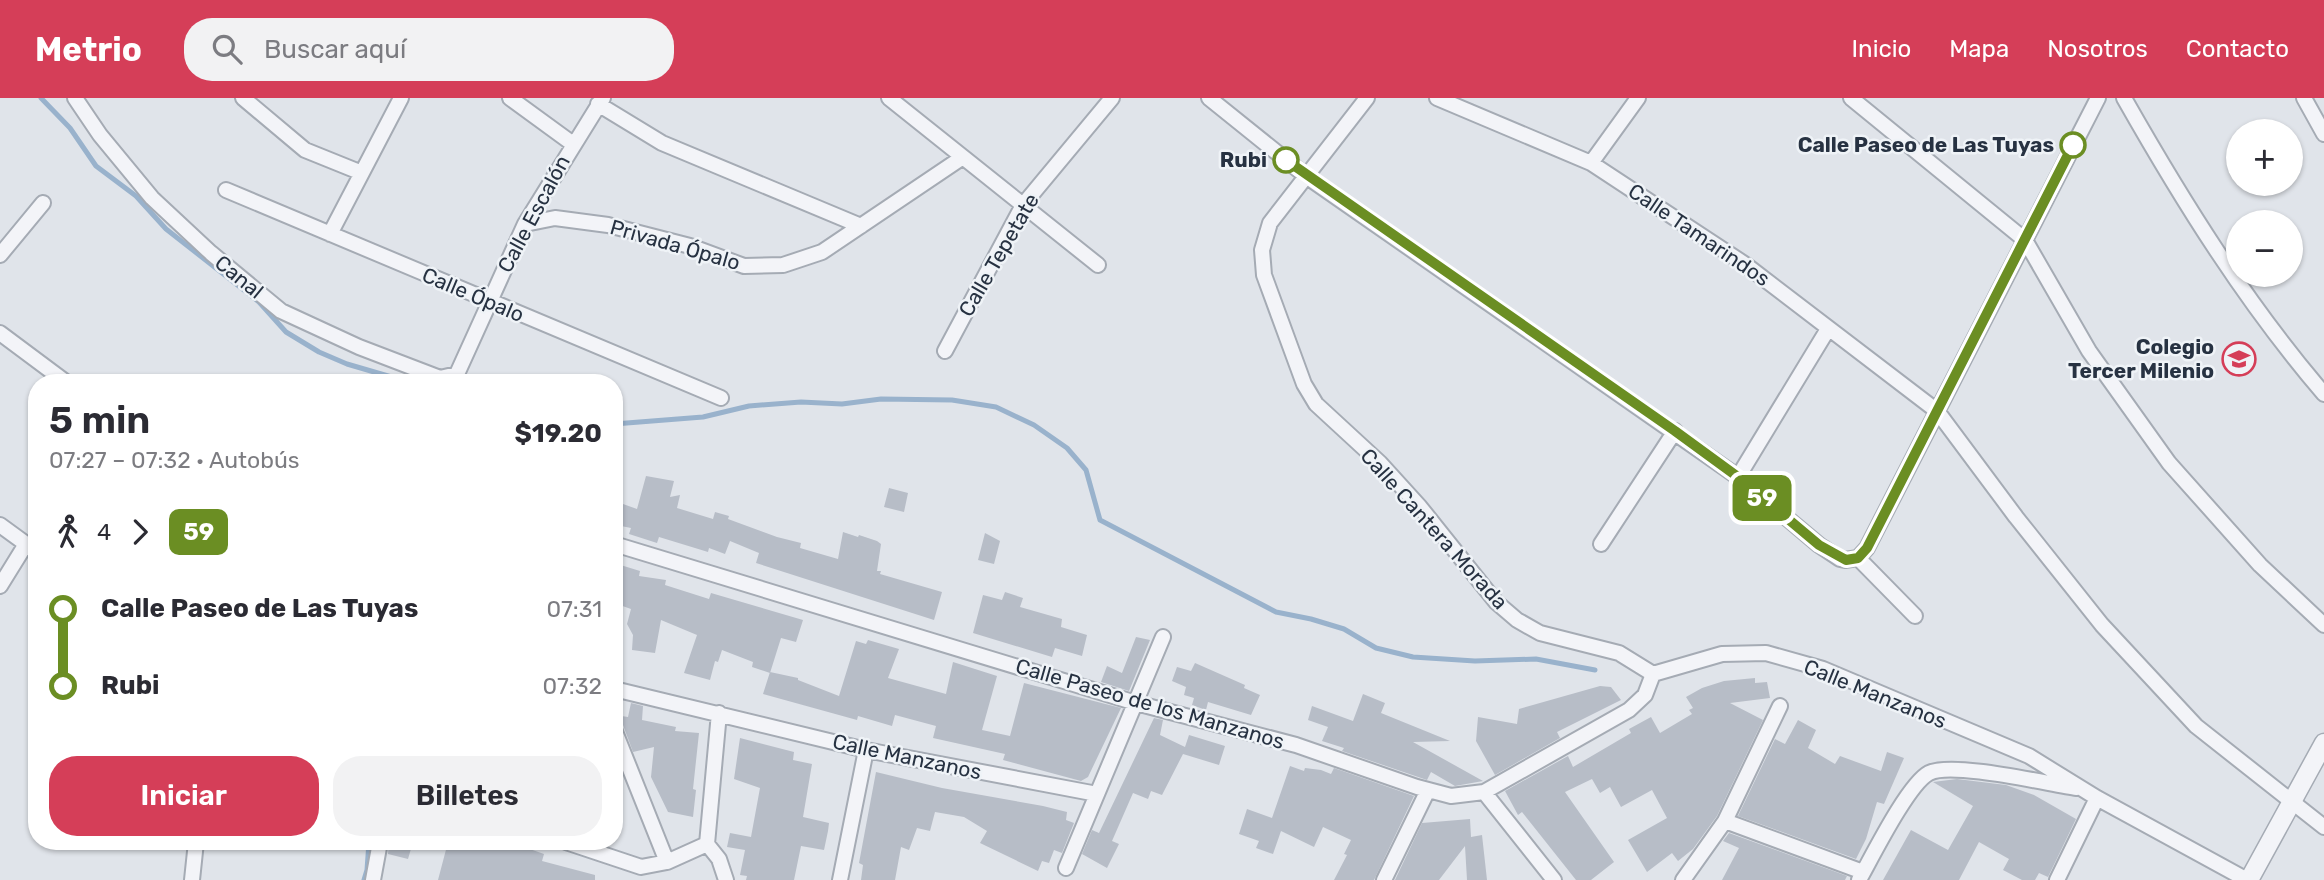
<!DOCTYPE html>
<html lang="es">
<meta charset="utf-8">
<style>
body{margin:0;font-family:Rubik,sans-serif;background:#f2f2f3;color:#2b2b33;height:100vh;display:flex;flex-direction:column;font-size:26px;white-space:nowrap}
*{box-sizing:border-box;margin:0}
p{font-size:23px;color:#7c7c81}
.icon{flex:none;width:38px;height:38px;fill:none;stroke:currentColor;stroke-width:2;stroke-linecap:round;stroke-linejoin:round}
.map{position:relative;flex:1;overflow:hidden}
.sheet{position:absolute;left:28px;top:276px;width:595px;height:476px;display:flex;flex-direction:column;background:#fff;border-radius:28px;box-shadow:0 2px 5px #0004}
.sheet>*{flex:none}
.badge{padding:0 14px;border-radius:10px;font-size:24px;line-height:46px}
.fabs{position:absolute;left:2226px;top:21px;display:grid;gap:14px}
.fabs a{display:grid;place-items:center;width:77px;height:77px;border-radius:50%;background:#fff;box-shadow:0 2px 5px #0004;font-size:35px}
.map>.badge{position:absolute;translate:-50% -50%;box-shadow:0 0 0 4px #fff}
.legs{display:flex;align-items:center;gap:10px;height:77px;padding:0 21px;font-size:23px}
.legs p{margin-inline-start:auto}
.headline{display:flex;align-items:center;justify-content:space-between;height:119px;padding:0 21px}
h1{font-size:38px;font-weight:600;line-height:52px}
.action{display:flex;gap:14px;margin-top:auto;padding:14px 21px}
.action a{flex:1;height:80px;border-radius:28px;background:#d53e58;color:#fff;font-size:28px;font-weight:600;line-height:80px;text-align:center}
.action a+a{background:#f2f2f3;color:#2b2b33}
ul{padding:0 21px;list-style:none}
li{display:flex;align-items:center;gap:24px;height:77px;font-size:26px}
li i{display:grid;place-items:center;width:10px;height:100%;margin:0 9px;background:currentColor}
li i::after{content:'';width:18px;height:18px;margin:-9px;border:5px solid;border-radius:50%;background:#fff}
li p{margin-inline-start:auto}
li:first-child i{background:linear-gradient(#0000 50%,currentColor 0)}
li:last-child i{background:linear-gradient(currentColor 50%,#0000 0)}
header{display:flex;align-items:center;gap:42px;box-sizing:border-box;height:98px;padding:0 35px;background:#d53e58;color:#fff}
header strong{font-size:33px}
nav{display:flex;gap:38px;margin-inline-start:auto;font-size:24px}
.search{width:490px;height:63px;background:#f2f2f3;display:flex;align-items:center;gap:18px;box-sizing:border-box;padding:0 24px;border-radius:28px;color:#7c7c81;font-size:26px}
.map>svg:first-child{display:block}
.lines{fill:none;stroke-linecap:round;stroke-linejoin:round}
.stream{stroke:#99b2cc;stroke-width:5}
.building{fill:#b7bdc7}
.minor-casing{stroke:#a5abb4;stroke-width:18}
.tertiary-casing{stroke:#a5abb4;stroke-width:21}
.minor{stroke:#f3f4f8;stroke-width:14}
.tertiary{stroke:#f3f4f8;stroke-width:18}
.line-1-casing{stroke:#fff;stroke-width:16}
.line-1{stroke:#6b8e23;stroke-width:10}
.stop-1-dot{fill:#fff;stroke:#6b8e23;stroke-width:3.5}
.labels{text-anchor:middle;stroke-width:5;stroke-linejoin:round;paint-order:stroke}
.stop-label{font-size:21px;font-weight:bold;fill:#273242;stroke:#eff3f7;text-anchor:end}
.street-label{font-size:21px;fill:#273242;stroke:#eff3f7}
.poi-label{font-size:21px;font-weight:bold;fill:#273242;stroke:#eff3f7;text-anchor:end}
</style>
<header>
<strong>Metrio</strong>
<div class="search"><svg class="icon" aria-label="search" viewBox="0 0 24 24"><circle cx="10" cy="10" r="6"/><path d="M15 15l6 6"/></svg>Buscar aquí</div>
<nav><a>Inicio</a><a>Mapa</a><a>Nosotros</a><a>Contacto</a></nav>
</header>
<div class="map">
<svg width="2324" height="782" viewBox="0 0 2324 782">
<rect width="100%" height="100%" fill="#e0e4ea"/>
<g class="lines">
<path class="stream" d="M41,0L70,30L96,68L136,98L166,131L259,204L286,234L319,254L347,266L412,285
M614,326L703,319L749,308L801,304L842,306L881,301L952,302L996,309L1034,327L1067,350L1086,372L1100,422L1276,514L1311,521L1344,531L1376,550L1413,559L1475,563L1536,561L1595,572
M364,782L367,772L369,744"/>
</g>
<path class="building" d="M646,378L674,383L670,399L680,397L677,410L713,421L715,414L729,418L728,421L777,439L801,445L800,450L838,461L843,434L858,439L859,437L877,443L881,446L877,473H881L880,476L942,494L934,522L756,465L759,455L730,443L725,456L709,450L708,454L695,450L659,439L657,445L629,436L631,430L616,427L623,406L637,411Z
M889,390L908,395L904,414L884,409Z
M985,435L1000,443L994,466L978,462Z
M614,465L640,473L639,478L666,482L665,487L709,501L711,495L803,522L796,544L781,540L770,575L752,569L753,564L722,552L718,564L715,563L710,582L684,575L697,537L661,522L655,555L632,552L633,537L627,526L631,511L614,505Z
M1005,494L1023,500L1020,509L1062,521L1061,529L1087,537L1082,558L1055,550L1052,559L973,535L983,497L1002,502Z
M1136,539L1150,542L1129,593L1101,584L1107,568L1122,575Z
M868,542L899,551L888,580L946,596L953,564L997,578L982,632L1010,638L1024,585L1121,610L1088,679L1081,683L1003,662L1005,656L933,640L936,628L895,617L892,628L858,618L857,622L763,596L770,574L798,580V582L839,598L856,543L866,546Z
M1195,565L1245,587L1244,590L1260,597L1251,617L1208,604L1206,612L1192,607L1194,600L1184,597L1186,589L1172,583L1177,569L1191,573Z
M1755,580V585L1767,584L1770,600L1730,605L1763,622L1717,718L1693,751L1678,763L1672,755L1647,774L1628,742L1667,720L1652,692L1621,709L1610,689L1600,695L1592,681L1565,694L1614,764L1591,782H1576L1522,714L1518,717L1505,693L1568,658L1573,669L1631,635L1629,631L1651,619L1660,635L1692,616L1689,612L1693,610L1686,599L1702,590L1724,583Z
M1600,588L1611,589L1621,602L1557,634L1560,640L1495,677L1476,643L1478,619L1517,626L1519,611Z
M1363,596L1385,605L1381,615L1450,643L1413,644L1483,683L1455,688L1431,674L1427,682L1342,653L1344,650L1322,643L1328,629L1308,622L1312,608L1353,623Z
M631,605L643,608L642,622L676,629L675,633L699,635L693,691L696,692L693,719L668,714L651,679L654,649L633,654L623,627L615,617L628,619Z
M1154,620L1163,622L1160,637L1185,649L1189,637L1225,648L1219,667L1183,656L1162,697L1151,693L1148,701L1133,695L1112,743L1119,746L1107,770L1082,756L1092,732L1099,735Z
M1798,622L1816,632L1808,650L1835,666L1840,658L1881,673L1887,654L1904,660L1884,706L1877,704L1866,741L1856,761L1738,718L1775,641L1785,646Z
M740,640L794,654L793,662L812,666L803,719L829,725L828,733L824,752L801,748L794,782H746L747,778L740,777L745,752L727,749L730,735L751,739L760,690L734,681Z
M1290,668L1304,673L1305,670L1321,672L1331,676L1334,670L1414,698L1374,782H1334L1347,757L1344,756L1351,742L1323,729L1314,749L1281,733L1273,756L1256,750L1259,743L1239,736L1247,711L1272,720Z
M876,674L942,690L1043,708L1067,714L1066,722L1074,725L1062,755L1054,752L1049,765L1042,763L1038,773L980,745L987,733L964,719L935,714L930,733L917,730L909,752L901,749L895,782H861L863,767L859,765Z
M1957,681L2006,687L2034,697L2076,721L2048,779L2039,775L2035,782H2022L2003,772L2009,761L1979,744L1959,782H1883L1911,732L1948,752L1973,708L1933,684Z
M1470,721L1471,739L1482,737L1487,782H1467L1465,748L1439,782H1395L1422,725Z
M1729,735L1847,778L1845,782H1722L1739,750L1723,743Z
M389,744H413L408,761L388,756Z
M448,744H487L523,752L524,749L544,756L542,763L595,777V782H438Z"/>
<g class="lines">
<defs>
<path id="minor" d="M75,0L100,37L152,100L211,155L281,213L359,249L440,280L457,276L525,126L603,0
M243,0L305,52L362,75
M510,0L573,46
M889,0L1098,167
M1209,0L1306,78L1738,379L1819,447L1840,461L1845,462L1858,460
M1367,0L1270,125L1262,152L1264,177L1304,286L1316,306L1380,365L1420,409L1496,504L1517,522L1540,535L1619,555L1653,576
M1437,0L1591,65L1746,167L1937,313L2016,419L2102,527L2196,628L2324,729
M1851,0L2025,142L2089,253L2169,365L2260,467L2324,527
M2124,0C2183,104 2246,205 2324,296
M2304,0L2324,36
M598,6L662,45L861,128
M1591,65L1638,0
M226,92L721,300
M525,126L555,120L608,127L690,148L744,168L783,167L822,154L963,59
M330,136L401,0
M0,157L43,105
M0,235L67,285
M945,253L1023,107L1112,0
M1738,379L1828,231
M0,427L37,454
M614,446L1136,605L1296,647L1417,689L1451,698L1484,694L1629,612L1645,597L1653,576
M1601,446L1675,333
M1858,460L1867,450L2098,0
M1858,460L1915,518
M0,488L26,446
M1653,576L1722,556L1766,555L1823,571L2029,658L2097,700L2247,782
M614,591L866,652L1097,696
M614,631L667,764
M1484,694L1554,782
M1725,723L1863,774
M566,744L641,769L667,764L707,746
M707,746L719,615
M707,746L719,761L726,782
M1066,770L1163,539
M192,782L196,744
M373,782L380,744
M840,782L866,652
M1384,782L1428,692
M1683,782L1725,723L1780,608
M1859,782C1872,759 1908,686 1929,675C1952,663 2048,686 2077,690
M2057,782L2097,700"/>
<path id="tertiary" d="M2249,782L2324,645"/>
</defs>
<use href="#minor" class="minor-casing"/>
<use href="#tertiary" class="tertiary-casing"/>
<use href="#minor" class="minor"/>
<use href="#tertiary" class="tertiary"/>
</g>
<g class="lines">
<defs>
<path id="line-1" d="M1286,62L1675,333L1738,379L1819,447L1846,462L1858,460L1867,450L2073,47"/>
</defs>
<use href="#line-1" class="line-1-casing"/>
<use href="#line-1" class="line-1"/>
</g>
<defs>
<symbol id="school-ring" viewBox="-11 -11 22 22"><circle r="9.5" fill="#eff3f7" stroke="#d53e58" stroke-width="1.5"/><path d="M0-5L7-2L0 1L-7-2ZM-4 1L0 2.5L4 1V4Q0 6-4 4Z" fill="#d53e58"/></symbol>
</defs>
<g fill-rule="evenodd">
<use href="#school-ring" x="2220" y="242" width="38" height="38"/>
</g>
<g class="stop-1-dot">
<circle cx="2073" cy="47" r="12"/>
<circle cx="1286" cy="62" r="12"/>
</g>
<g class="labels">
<g class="stop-label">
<text x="2054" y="54">Calle Paseo de Las Tuyas</text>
<text x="1267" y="69">Rubi</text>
</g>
<g class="street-label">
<text transform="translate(534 116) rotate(-62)" y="7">Calle Escalón</text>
<text transform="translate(1699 137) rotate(34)" y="7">Calle Tamarindos</text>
<text transform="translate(675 147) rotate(16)" y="7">Privada Ópalo</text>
<text transform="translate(999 157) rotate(-60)" y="7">Calle Tepetate</text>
<text transform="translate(239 179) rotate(39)" y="7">Canal</text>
<text transform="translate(473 197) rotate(23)" y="7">Calle Ópalo</text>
<text transform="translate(1434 431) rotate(48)" y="7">Calle Cantera Morada</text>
<text transform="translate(1875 596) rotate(22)" y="7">Calle Manzanos</text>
<text transform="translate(1150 606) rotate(16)" y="7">Calle Paseo de los Manzanos</text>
<text transform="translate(907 659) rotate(12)" y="7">Calle Manzanos</text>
</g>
<g class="poi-label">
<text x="2214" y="256">Colegio<tspan x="2214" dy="24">Tercer Milenio</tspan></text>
</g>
</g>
</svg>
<div class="fabs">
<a>+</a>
<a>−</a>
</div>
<b class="badge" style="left:1762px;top:400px;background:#6b8e23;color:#fff">59</b>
<section class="sheet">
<div class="headline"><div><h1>5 min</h1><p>07:27 – 07:32 · Autobús</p></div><b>$19.20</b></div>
<div class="legs"><svg class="icon" aria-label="walk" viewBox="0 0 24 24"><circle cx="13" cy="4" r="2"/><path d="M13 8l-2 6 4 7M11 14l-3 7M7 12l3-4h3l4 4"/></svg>4<svg class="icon" aria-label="forward" viewBox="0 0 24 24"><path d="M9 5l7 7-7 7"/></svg><b class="badge" style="background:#6b8e23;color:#fff">59</b></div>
<ul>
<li><i style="color:#6b8e23"></i><b>Calle Paseo de Las Tuyas</b><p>07:31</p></li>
<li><i style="color:#6b8e23"></i><b>Rubi</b><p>07:32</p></li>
</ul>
<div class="action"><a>Iniciar</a><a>Billetes</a></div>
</section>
</div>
